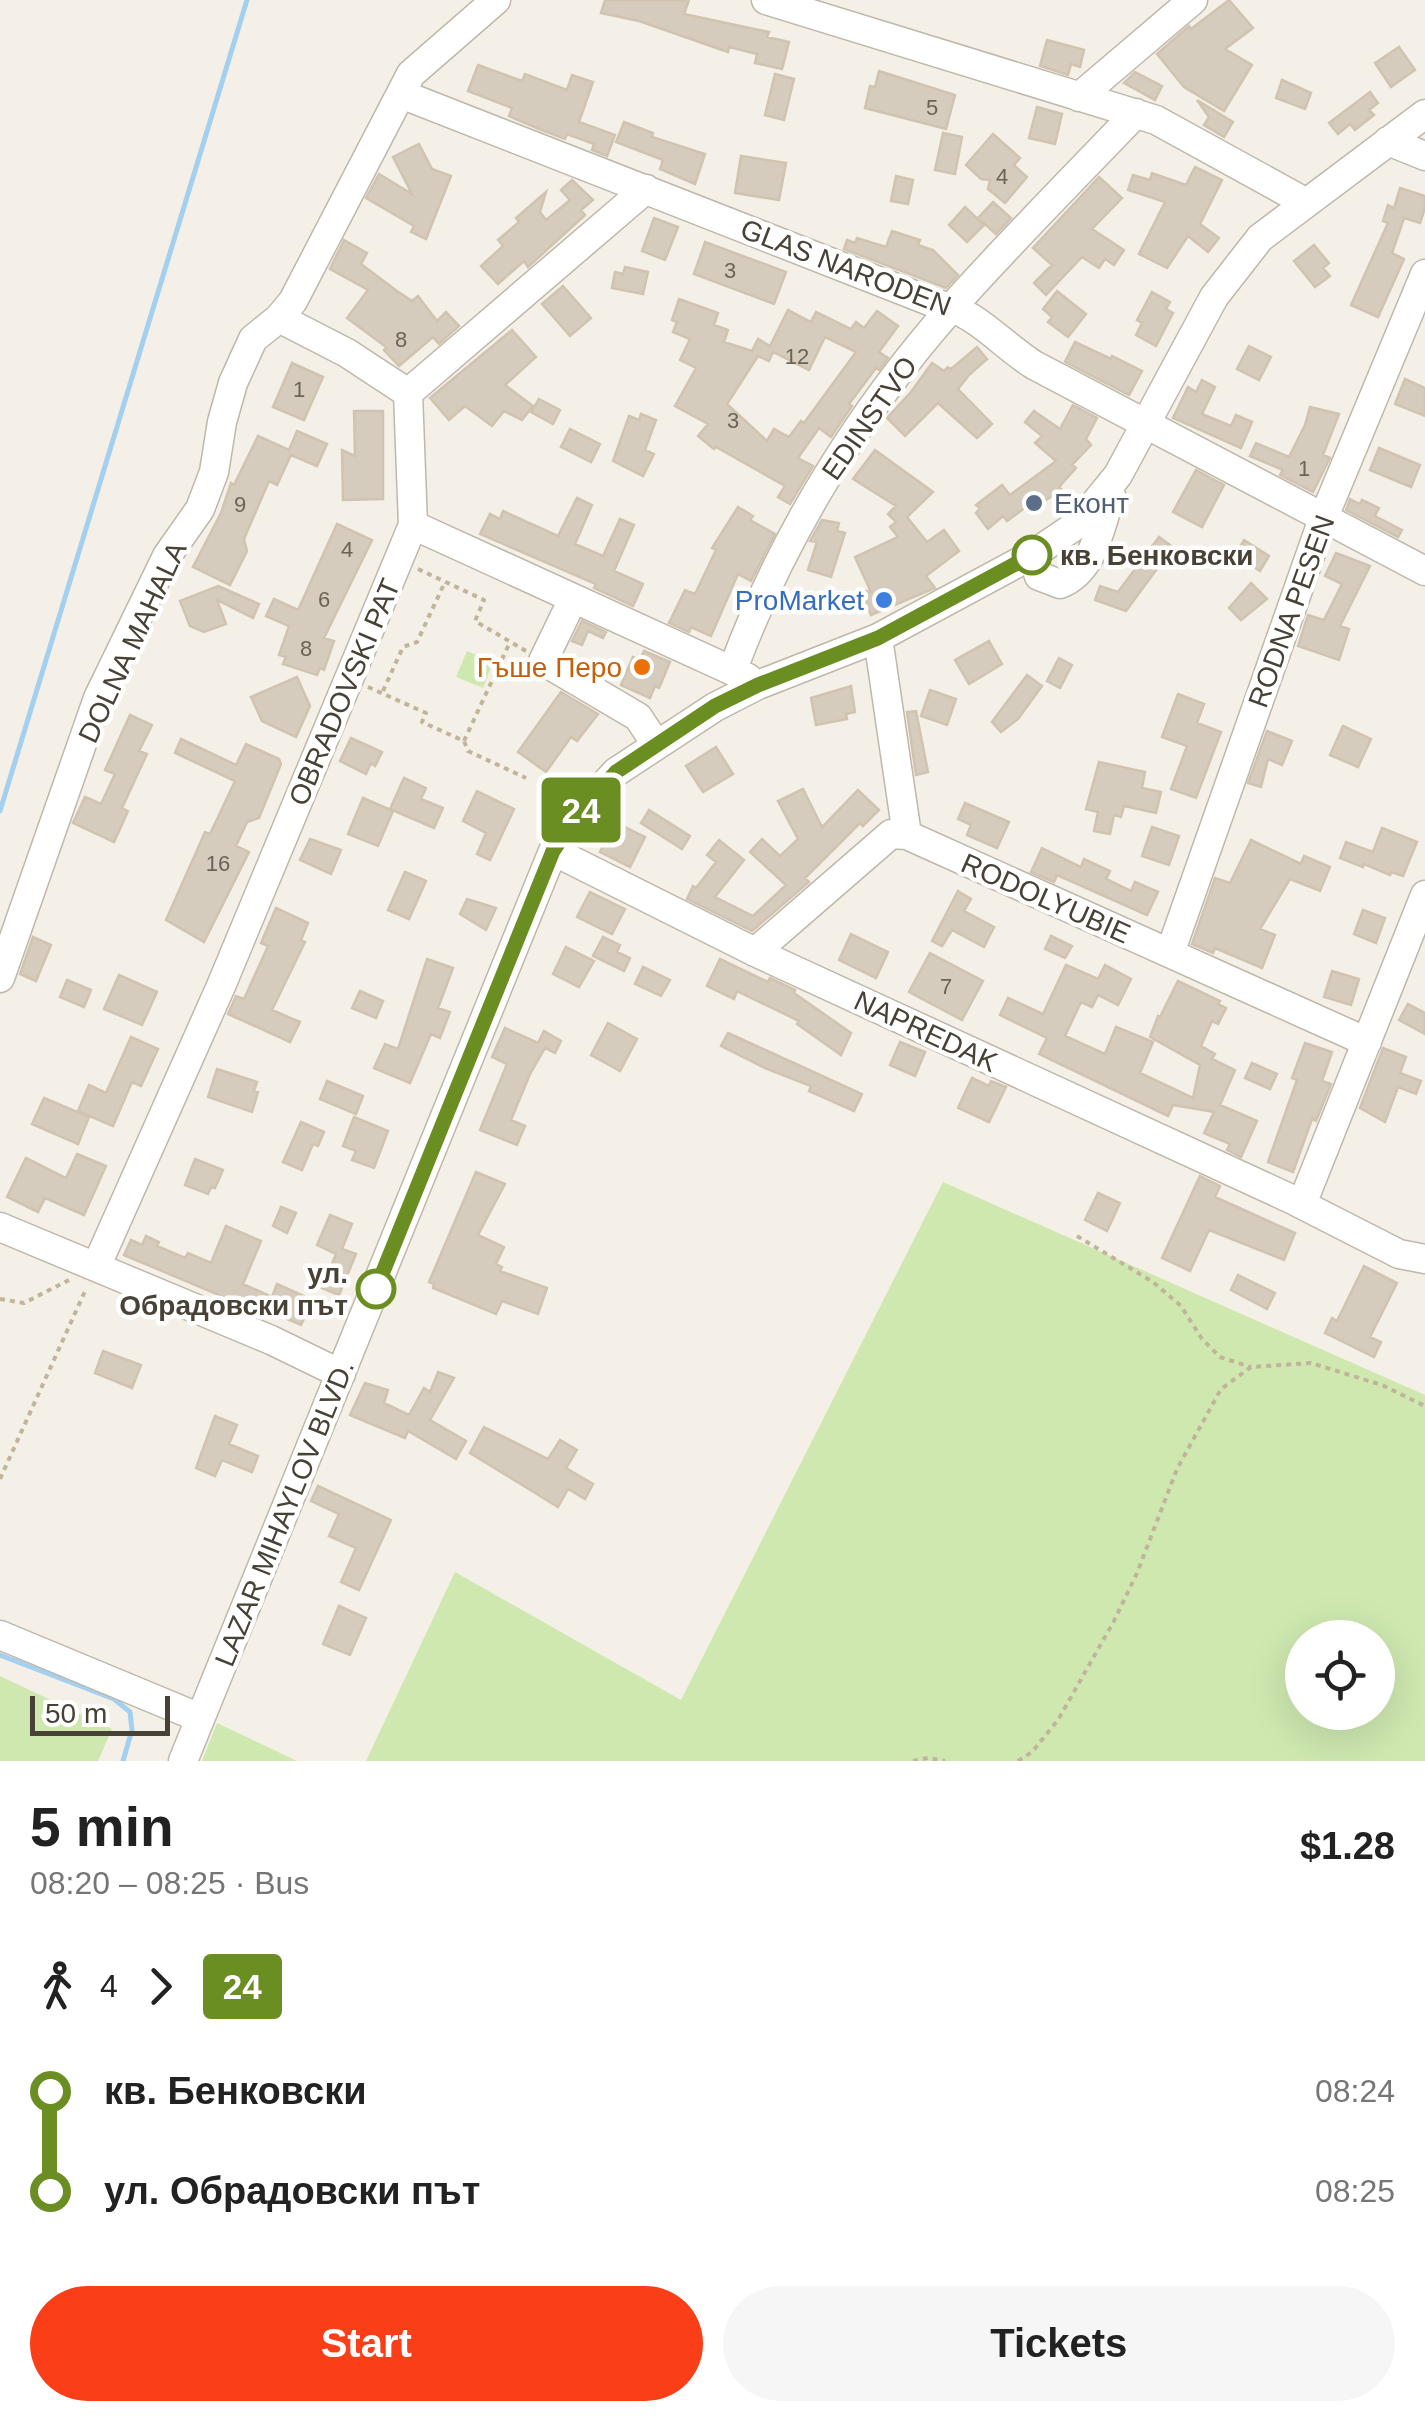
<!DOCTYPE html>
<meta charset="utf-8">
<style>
body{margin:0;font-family:Arial,sans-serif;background:#f6f6f6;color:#222;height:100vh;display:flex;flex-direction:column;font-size:38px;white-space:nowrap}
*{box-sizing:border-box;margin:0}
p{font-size:32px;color:#767676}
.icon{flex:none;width:55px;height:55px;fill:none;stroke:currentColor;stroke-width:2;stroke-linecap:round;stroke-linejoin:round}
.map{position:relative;height:1761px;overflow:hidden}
.side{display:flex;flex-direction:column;background:#fff;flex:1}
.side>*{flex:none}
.badge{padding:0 20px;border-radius:8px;font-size:35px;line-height:65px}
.buttons{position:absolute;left:1285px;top:1620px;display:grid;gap:20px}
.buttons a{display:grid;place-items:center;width:110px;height:110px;border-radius:50%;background:#fff;box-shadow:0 10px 40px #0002;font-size:50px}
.scale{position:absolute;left:30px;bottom:25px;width:140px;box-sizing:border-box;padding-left:10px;border:5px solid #474136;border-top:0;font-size:28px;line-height:35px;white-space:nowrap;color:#474136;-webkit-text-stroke:8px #fff;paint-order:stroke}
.map>.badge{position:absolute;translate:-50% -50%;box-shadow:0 0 0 5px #fff}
.legs{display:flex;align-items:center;gap:15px;height:110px;padding:0 30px;font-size:32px}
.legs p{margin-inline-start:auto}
.summary{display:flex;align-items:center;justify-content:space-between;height:170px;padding:0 30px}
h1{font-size:55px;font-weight:800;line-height:75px}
.primary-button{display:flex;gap:20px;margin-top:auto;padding:20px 30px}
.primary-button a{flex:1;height:115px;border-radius:60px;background:#fa3e18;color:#fff;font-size:40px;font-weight:800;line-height:115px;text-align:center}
.primary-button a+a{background:#f6f6f6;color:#222}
ul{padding:0 30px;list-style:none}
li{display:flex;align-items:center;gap:35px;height:100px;font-size:38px}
li i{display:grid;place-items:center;width:15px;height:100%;margin:0 12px;background:currentColor}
li i::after{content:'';width:25px;height:25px;margin:-12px;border:8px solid;border-radius:50%;background:#fff}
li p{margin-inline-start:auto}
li:first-child i{background:linear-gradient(#0000 50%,currentColor 0)}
li:last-child i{background:linear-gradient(currentColor 50%,#0000 0)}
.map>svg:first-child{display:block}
.green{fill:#cee8b0;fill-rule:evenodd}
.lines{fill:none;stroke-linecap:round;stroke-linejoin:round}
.stream{stroke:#a4d0f0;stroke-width:5}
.building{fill:#d5ccbd;stroke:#d0c4b0;stroke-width:2.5;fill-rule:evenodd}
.minor-casing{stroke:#bfb8aa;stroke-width:31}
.path{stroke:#c1b49b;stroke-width:4;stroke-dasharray:5 5;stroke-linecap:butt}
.minor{stroke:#fff;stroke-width:28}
.line-1-casing{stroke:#fff;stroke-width:22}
.line-1{stroke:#6b8e23;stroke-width:15}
.service-dot{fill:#5c6f8a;stroke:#fff;stroke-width:4}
.stop-1-dot{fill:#fff;stroke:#6b8e23;stroke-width:5}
.shop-dot{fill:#3f7fe0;stroke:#fff;stroke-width:4}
.food-dot{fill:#e8710a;stroke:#fff;stroke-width:4}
.labels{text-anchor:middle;stroke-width:9;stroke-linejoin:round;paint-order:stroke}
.number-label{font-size:22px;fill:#6a6458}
.street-label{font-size:28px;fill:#474136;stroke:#fff}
.service-label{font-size:28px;fill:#4e5e75;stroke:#fff;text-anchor:start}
.stop-label{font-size:28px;font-weight:bold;fill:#474136;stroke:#fff;text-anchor:start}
.shop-label{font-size:28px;fill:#366cbe;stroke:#fff;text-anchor:end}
.food-label{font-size:28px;fill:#c56008;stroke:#fff;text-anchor:end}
</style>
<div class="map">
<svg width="1425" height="1761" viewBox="0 0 1425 1761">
<rect width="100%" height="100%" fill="#f4f0e7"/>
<path class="green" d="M467,651L493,662L483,688L456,677Z
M943,1182L1425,1395V1761H366L455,1572L681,1700ZM1302,1638H1378V1712H1302Z
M0,1676L112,1729L98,1761H0Z
M217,1723L297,1761H202Z"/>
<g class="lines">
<path class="stream" d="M0,811L247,0
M0,1655L114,1699L130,1712L132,1730L123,1761"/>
</g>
<path class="building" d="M605,0H689L684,14L769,32L767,37L789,42L782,69L755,63L757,54L729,47L728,52L639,21L601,13Z
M1229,0L1253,28L1225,49L1252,65L1224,111L1184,87L1157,54L1189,26L1191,29Z
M1047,40L1084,50L1080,67L1071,64L1068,75L1040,66Z
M1399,47L1415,70L1391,87L1375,63Z
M478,65L522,81L525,74L567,90L572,75L593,82L579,122L615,135L607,156L592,150L594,144L567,134L565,139L539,129L509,116L512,108L468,91Z
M879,71L955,95L946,129L865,108L870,86L875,87Z
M1135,72L1162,86L1155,100L1124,83Z
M775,74L794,79L784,120L765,115Z
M1282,80L1311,93L1305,109L1276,98Z
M1370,92L1378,103L1369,110L1374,115L1355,130L1350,124L1338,134L1329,123Z
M1197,100L1233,122L1224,137L1204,125L1209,117Z
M1037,107L1062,114L1055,144L1029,138Z
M624,122L653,133L652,137L705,154L695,184L660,169L663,160L616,142Z
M943,133L962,137L955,174L935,170Z
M993,134L1020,158L1014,165L1027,177L1005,203L988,189L990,180L981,179L966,165Z
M419,144L432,169L451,176L426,239L411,232L414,226L366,198L379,174L412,194L393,157Z
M741,156L786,163L779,200L735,193Z
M1195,167L1222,180L1200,224L1219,238L1208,252L1188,236L1167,268L1139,254L1165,202L1128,190L1133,175L1150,180L1152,173L1186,185Z
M896,176L913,180L908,204L891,201Z
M1099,177L1122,198L1092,229L1124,250L1114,265L1105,259L1099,268L1082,257L1046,295L1034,283L1052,265L1033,248Z
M572,180L593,200L581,210L585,215L528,267L524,261L498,284L481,266L503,246L498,240L519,222L516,218L546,192L540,212L546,220L570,200L561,190Z
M1400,188L1425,196V208L1420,223L1404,218L1392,253L1404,259L1378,317L1351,305L1388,223L1383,221L1388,205L1394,208Z
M993,202L1011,218L996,234L978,218Z
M965,207L984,225L967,242L949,225Z
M654,218L678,227L665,260L642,251Z
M892,231L920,240L918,245L933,250L958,275L946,288L844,249L847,240L855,243L857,238L886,247Z
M344,240L367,253L361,264L397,291L412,301L418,296L437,321L446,312L459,326L439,344L433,337L399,366L384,350L386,347L347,318L368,290L330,269Z
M705,242L786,272L774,304L694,274Z
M1314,245L1329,263L1323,268L1330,276L1315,287L1294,261Z
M625,267L648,272L643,294L612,288L615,272L623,274Z
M563,286L591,318L570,336L542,304Z
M1057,291L1086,314L1068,337L1048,322L1052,317L1043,309Z
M1152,292L1170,302L1166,309L1173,313L1156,346L1136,335L1142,323L1137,320Z
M679,299L718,313L714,325L728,330L724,342L752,351L758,339L770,346L788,310L811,322L816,312L851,329L856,322L864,328L877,311L898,326L879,352L888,358L879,370L876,368L849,404L852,406L831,437L819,428L798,458L813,466L790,504L778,497L785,486L716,447L714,449L698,436L708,424L675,406L696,368L680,360L690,339L673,332L677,322L672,320ZM825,337L856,352L804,423L801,421L789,437L774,429L767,441L727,404L758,356L769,361L773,352L809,370Z
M512,330L536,357L505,385L533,406L522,420L504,411L492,426L465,406L449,420L430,398Z
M1075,342L1111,359L1112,356L1142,371L1129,395L1065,362Z
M1249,346L1271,357L1259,380L1237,369Z
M977,347L987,359L969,375L958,389L992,424L977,438L938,403L905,436L887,418L911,392L932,363L944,371L948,367L951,369Z
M292,363L323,377L304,420L273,407Z
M1405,379L1425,388V416L1395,404Z
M1202,380L1215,387L1202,414L1231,426L1236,415L1252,422L1241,448L1173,418L1188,387L1196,392Z
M539,399L560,410L553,424L531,412Z
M1073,405L1097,418L1086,439L1091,445L1072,465L1076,468L1059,487L1062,490L1033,508L1030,504L1007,521L1003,516L988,529L976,513L980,508L976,505L1002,485L1010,495L1056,461L1035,443L1042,436L1025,422L1034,411L1060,429Z
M1310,407L1339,414L1323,455L1330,458L1313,492L1280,475L1283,470L1250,456L1256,443L1289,457L1305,425Z
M354,411H383V499L343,500L342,450L355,456Z
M641,414L656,420L645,450L654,454L643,476L613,461L629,416L639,420Z
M570,429L600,444L591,462L561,447Z
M297,431L327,444L317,466L291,455L277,485L269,481L244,539L247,551L230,585L193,567L221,513L231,483L234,485L258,436L289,450Z
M1379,448L1420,465L1411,487L1370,470Z
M875,450L933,492L907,517L927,542L944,530L959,551L926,576L935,588L871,615L861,590L871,592L855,557L898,537L890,527L896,522L888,514L896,506L853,479Z
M1196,470L1224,485L1202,527L1173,512Z
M577,498L592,505L575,544L603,556L620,519L634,525L614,571L643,584L633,606L594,588L596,584L480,534L490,514L500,519L503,511L558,536Z
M1350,499L1360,504L1362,500L1379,508L1375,516L1402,530L1398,537L1346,510Z
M738,507L753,516L750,520L775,534L751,581L738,574L711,636L691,627L689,632L669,623L685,590L695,594L716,550L712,548Z
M822,520L839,523L837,531L845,533L831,577L808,570L817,542L810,541Z
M337,524L372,540L324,638L334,641L324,670L320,668L317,675L283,664L286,657L279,655L289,626L266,616L274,599L298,610Z
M1159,537L1173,547L1126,611L1095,600L1100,586L1118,592Z
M1244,540L1269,556L1260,571L1235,555Z
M1336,553L1370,566L1340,626L1349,629L1339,660L1298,646L1308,615L1324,620L1342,584L1325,576Z
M1251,583L1267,599L1241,620L1229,608Z
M218,586L259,604L253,618L217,600L226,624L204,632L190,626L180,601Z
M582,621L606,632L603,638L588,631L582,645L572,641Z
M989,641L1002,664L969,684L955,660Z
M644,651L670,662L659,688L655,686L650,698L621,685L633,657L640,660Z
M1059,658L1072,665L1060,688L1047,681Z
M1027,675L1042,686L1018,719L1001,732L992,722Z
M297,677L310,706L296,737L262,721L251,697Z
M851,686L855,712L846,714L847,719L816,725L811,698Z
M930,690L956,699L947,725L921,716Z
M561,692L598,714L577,741L571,737L546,772L518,752Z
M1178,694L1204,704L1197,723L1221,732L1196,798L1171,789L1187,746L1162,737Z
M916,711L928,772L916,775L907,712Z
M130,715L152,725L139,751L147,754L122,808L128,811L114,842L73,823L85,797L101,804L115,774L105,770Z
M1343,726L1371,739L1358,767L1330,755Z
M1267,731L1292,741L1282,765L1268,759L1261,787L1248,783Z
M351,738L382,752L375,766L371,763L366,774L340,761Z
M181,739L236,765L246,744L279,759L281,764L259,818L247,822L236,846L249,852L204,942L166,920L205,832L210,834L235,781L175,753Z
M716,747L733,774L703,792L686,766Z
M1099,762L1145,772L1142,788L1161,792L1156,813L1124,806L1121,817L1114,815L1110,834L1094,831L1098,812L1086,809Z
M404,778L426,788L421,799L443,808L434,828L390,809Z
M803,789L822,827L858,790L879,810L863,826L860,823L805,878L809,882L752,931L687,899L693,886L696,888L716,862L707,855L719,840L744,860L715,897L753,916L786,885L750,852L762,839L780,856L798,839L778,801Z
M477,791L514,809L490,860L477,854L486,833L463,821Z
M363,798L393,811L378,846L348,834Z
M965,803L1009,822L997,848L967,835L971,825L958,819Z
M649,810L690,836L682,849L641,823Z
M615,822L645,837L630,867L600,852Z
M1152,827L1179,836L1169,865L1142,856Z
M1382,828L1417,842L1403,876L1391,872L1390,875L1364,864L1363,867L1340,858L1346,842L1373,852Z
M310,839L341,850L331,874L300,860Z
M1251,840L1301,864L1304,856L1330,867L1320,891L1290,879L1260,929L1275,935L1262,968L1215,948L1213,953L1192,944L1215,878L1230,883Z
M1042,848L1081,867L1084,859L1110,871L1106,879L1131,891L1135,882L1158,892L1147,915L1057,875L1054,882L1031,872Z
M405,872L426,881L409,919L388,910Z
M958,891L971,899L964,911L994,927L984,947L952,930L942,946L932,941Z
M590,892L625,909L612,934L577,917Z
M467,899L496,908L486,930L460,914Z
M276,908L308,923L301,940L305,942L272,1010L300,1022L290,1042L228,1014L236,996L244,999L268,946L261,943Z
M1363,910L1385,918L1376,943L1354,934Z
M851,934L888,952L876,978L839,960Z
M1051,936L1072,946L1065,958L1045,949Z
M33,937L51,945L36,981L20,974Z
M603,937L620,945L617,952L630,958L624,971L593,956Z
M566,947L594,961L579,987L553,974Z
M930,953L983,981L962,1020L909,992Z
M427,959L453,968L438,1008L450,1012L440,1038L431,1034L410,1083L374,1068L385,1044L398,1049Z
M720,959L768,982L770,978L795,990L794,993L851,1033L841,1055L797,1024L799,1021L737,991L734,999L707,986Z
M1066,965L1098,979L1105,965L1131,979L1118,1005L1098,995L1092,1007L1081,1002L1065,1036L1105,1054L1116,1027L1153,1042L1140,1073L1193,1098L1200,1065L1150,1037L1158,1016L1160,1017L1178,981L1220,1001L1218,1004L1226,1008L1218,1024L1212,1021L1201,1046L1215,1054L1212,1059L1235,1070L1220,1105L1257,1121L1241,1157L1227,1150L1230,1144L1204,1133L1214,1112L1173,1105L1168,1116L1039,1054L1047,1038L1000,1015L1008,998L1043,1014Z
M643,967L670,980L661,996L635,984Z
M1332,971L1359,979L1351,1005L1324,997Z
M119,975L157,992L142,1025L104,1009Z
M67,980L91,990L84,1007L60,997Z
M360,991L383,1001L376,1018L352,1008Z
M1408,1004L1425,1013V1034L1399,1020Z
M608,1023L637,1039L620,1071L591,1055Z
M505,1028L538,1043L544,1031L561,1041L555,1053L545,1048L530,1074L511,1120L525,1126L517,1145L480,1130L507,1064L492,1057Z
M728,1033L862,1094L854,1111L809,1091L811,1086L765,1068L721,1046Z
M131,1037L158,1049L141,1086L132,1082L113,1126L78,1111L89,1085L106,1093Z
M900,1042L925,1052L915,1076L890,1065Z
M1305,1043L1332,1052L1322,1081L1331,1084L1316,1121L1312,1119L1293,1172L1268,1162L1297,1080L1292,1078Z
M1383,1048L1406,1057L1400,1073L1421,1081L1416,1094L1398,1087L1385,1122L1360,1108Z
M1252,1063L1277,1074L1270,1089L1245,1078Z
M217,1069L257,1082L254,1091L258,1092L252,1112L208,1097Z
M972,1078L989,1086L991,1081L1006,1087L989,1122L958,1108Z
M327,1081L363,1096L356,1114L320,1099Z
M44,1098L89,1117L78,1144L32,1124Z
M354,1117L388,1131L374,1168L352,1160L356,1151L343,1146Z
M301,1122L324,1132L318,1146L313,1144L302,1170L283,1162Z
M77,1154L106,1166L84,1215L45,1198L38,1212L7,1197L26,1158L66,1178Z
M195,1159L223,1170L215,1188L211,1187L208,1194L185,1185Z
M476,1172L505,1184L478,1235L504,1247L496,1264L502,1267L500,1271L547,1288L538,1314L502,1301L496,1314L433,1288L434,1284L429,1282Z
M1200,1176L1220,1186L1215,1197L1295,1233L1284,1260L1209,1230L1190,1271L1162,1258Z
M1098,1193L1120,1203L1107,1231L1085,1220Z
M281,1207L296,1213L287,1233L273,1226Z
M330,1215L352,1224L342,1249L356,1254L339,1295L322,1288L336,1254L317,1245Z
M226,1226L261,1241L243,1284L272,1297L277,1284L313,1300L301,1325L266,1310L264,1314L124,1255L131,1240L142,1245L146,1236L159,1242L157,1246L185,1258L188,1253L211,1263Z
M1364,1266L1397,1283L1370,1337L1381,1342L1374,1357L1325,1333L1332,1318L1337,1321Z
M1238,1275L1275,1293L1267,1309L1231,1290Z
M103,1351L141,1365L132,1388L95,1373Z
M438,1372L454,1378L430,1420L466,1441L456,1459L408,1431L405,1438L350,1415L365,1383L388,1390L384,1403L409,1415L424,1388L430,1392Z
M215,1416L237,1425L229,1444L258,1456L252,1472L222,1460L215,1476L196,1468Z
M484,1427L548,1459L560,1440L577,1450L566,1468L593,1484L585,1499L568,1489L558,1507L470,1453Z
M318,1486L391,1520L359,1590L341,1582L356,1548L329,1536L339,1514L311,1501Z
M339,1606L366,1618L350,1655L323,1644Z"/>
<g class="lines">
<defs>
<path id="minor" d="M766,0L1156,120L1305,202
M401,94L937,304C974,310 1002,345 1034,365L1425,571
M1079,97L1193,0
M1388,141L1425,156
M408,393L347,353L279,318L293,301L411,74L496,0
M408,393L646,189
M413,525L748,678
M1032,555L1039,576L1060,584C1094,571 1100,527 1111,495
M573,599L543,661L638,717L656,744
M878,638L907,835L1367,1042
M733,669C782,537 859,412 953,306C1012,240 1075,177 1136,113
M553,851L755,952L1302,1204L1425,895
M755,952L891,834L907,835
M1170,953L1323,519L1425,274
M0,978L98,698L167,556L200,509L214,472L222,422L233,383L253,339L279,318
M1297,1202L1399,1254L1425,1259
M0,1227L271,1340L341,1374
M96,1267L221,986L413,525L408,393
M0,1635L200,1718
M183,1761L553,851L581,810L616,772L715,707L758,685L878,638L1032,555L1078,524L1118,475L1214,297L1260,238L1425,114"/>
</defs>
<use href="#minor" class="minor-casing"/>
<path class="path" d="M418,569L484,600L475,621L526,651
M368,687L426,713L422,722L464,741L468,751L526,778
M383,691L403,647L417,642L445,582
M464,741L510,642
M1077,1236L1153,1282L1181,1306L1202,1339L1220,1357L1251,1367
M0,1299L24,1303L69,1280
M0,1479L86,1289
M913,1761L928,1758L945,1761
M1018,1761L1032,1752L1058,1720L1114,1621L1137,1573L1177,1469L1221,1389L1251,1367L1311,1363L1382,1385L1425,1406"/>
<use href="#minor" class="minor"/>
</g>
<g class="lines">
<defs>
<path id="line-1" d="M376,1289L553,851L581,810L616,772L715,706L758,685L878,638L1032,555"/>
</defs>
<use href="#line-1" class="line-1-casing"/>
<use href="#line-1" class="line-1"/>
</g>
<circle class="service-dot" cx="1034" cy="503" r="10"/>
<g class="stop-1-dot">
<circle cx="1032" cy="555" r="18"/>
<circle cx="376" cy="1289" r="18"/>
</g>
<circle class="shop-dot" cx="884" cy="600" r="10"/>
<circle class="food-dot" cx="642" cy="667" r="10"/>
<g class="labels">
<g class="number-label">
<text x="932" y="115">5</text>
<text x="1002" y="184">4</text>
<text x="730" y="278">3</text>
<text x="401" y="347">8</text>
<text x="797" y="364">12</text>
<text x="299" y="397">1</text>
<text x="733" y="428">3</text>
<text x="1304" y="476">1</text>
<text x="240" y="512">9</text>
<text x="347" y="557">4</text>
<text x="324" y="607">6</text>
<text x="306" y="656">8</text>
<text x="218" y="871">16</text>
<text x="946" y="994">7</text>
</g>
<g class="street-label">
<text transform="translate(846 267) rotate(21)" y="10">GLAS NARODEN</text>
<text transform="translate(869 418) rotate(-55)" y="10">EDINSTVO</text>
<text transform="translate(1291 611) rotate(-70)" y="10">RODNA PESEN</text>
<text transform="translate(132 642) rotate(-65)" y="10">DOLNA MAHALA</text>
<text transform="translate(344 692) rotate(-67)" y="10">OBRADOVSKI PAT</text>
<text transform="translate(1046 898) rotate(24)" y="10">RODOLYUBIE</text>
<text transform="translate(926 1031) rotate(25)" y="10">NAPREDAK</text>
<text transform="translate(284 1513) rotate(-68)" y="10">LAZAR MIHAYLOV BLVD.</text>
</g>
<g class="service-label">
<text x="1054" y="513">Еконт</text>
</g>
<g class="stop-label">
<text x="1060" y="565">кв. Бенковски</text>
<text x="348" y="1283" text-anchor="end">ул.<tspan x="348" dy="32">Обрадовски път</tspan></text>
</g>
<g class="shop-label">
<text x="864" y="610">ProMarket</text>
</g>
<g class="food-label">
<text x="622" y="677">Гъше Перо</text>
</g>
</g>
</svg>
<div class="buttons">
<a><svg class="icon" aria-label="locate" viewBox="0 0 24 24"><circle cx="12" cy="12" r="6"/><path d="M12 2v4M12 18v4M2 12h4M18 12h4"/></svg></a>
</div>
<div class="scale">50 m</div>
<b class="badge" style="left:581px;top:810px;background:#6b8e23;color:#fff">24</b>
</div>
<section class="side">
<div class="summary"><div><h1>5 min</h1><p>08:20 – 08:25 · Bus</p></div><b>$1.28</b></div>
<div class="legs"><svg class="icon" aria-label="walk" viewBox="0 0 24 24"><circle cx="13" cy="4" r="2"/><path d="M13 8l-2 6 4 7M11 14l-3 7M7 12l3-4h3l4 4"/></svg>4<svg class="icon" aria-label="forward" viewBox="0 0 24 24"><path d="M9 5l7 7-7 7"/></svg><b class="badge" style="background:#6b8e23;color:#fff">24</b></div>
<ul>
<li><i style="color:#6b8e23"></i><b>кв. Бенковски</b><p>08:24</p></li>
<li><i style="color:#6b8e23"></i><b>ул. Обрадовски път</b><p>08:25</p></li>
</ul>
<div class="primary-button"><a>Start</a><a>Tickets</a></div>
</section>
